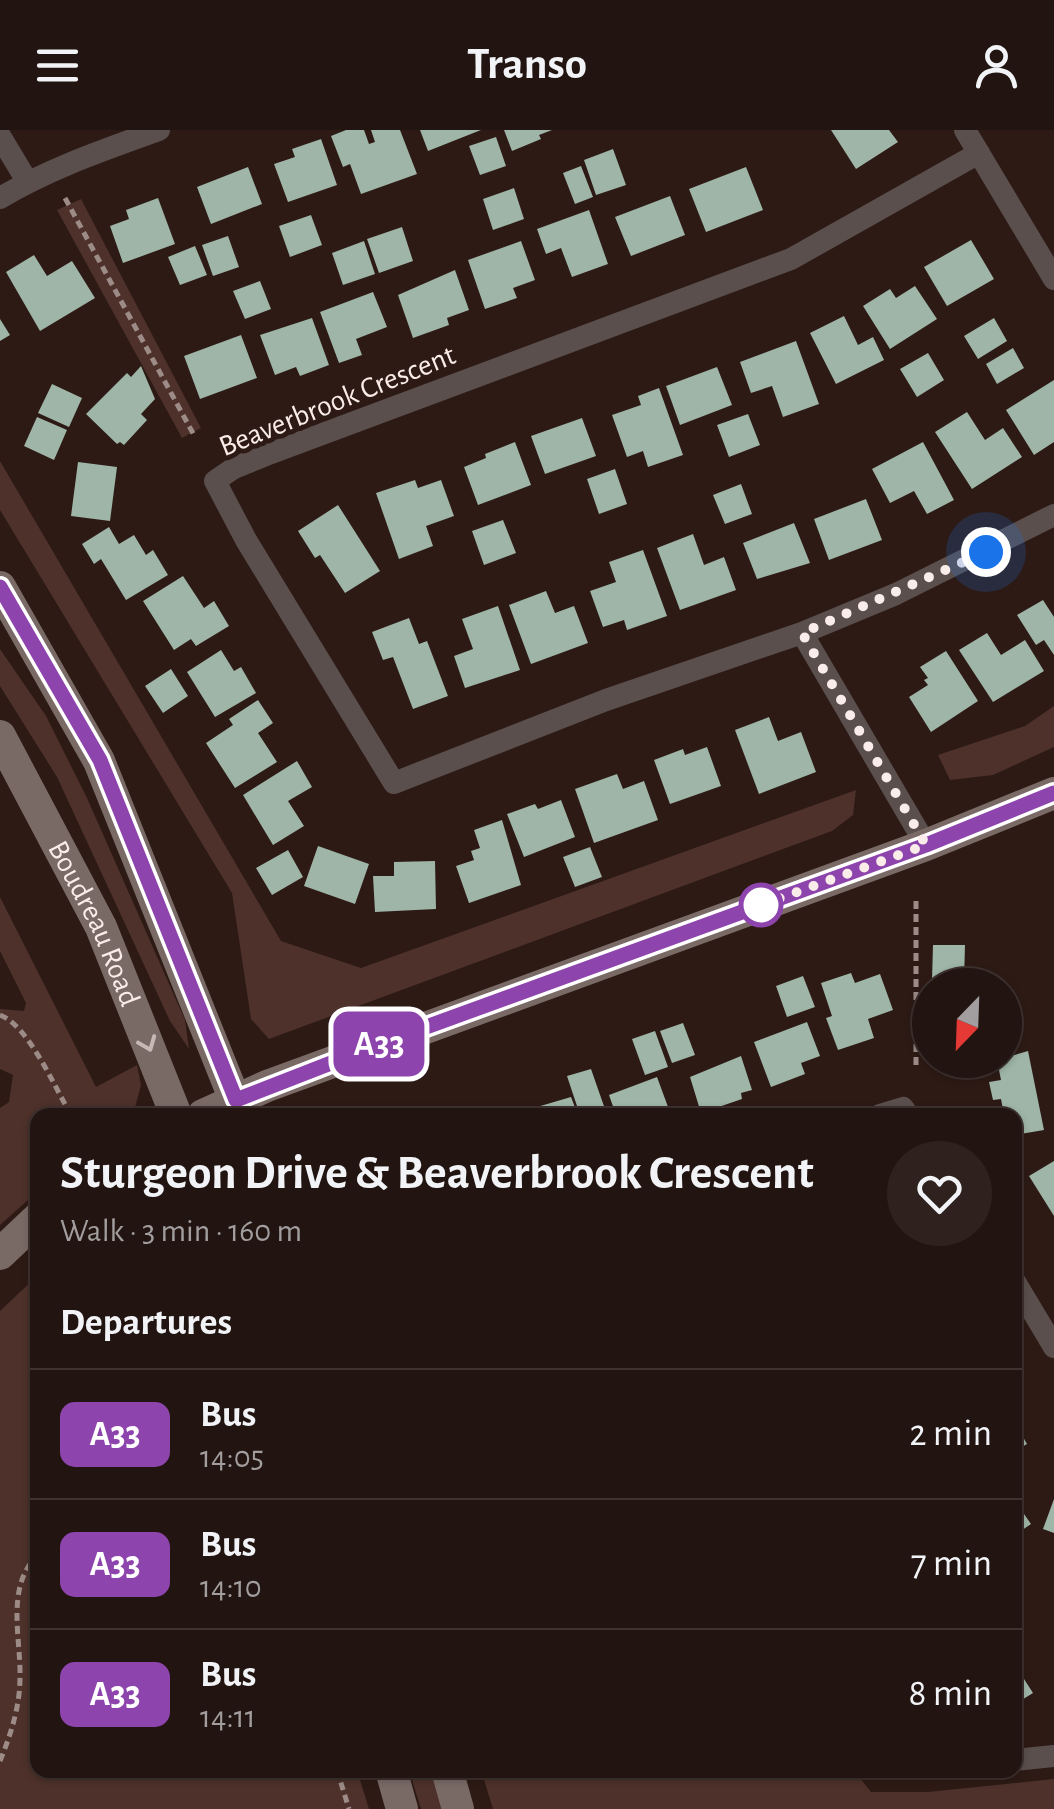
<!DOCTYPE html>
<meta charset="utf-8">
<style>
body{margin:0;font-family:"Alegreya Sans",sans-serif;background:#2e211e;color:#f1f3f6;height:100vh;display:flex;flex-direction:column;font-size:38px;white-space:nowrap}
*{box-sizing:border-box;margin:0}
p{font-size:32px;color:#a29e9f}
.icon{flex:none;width:55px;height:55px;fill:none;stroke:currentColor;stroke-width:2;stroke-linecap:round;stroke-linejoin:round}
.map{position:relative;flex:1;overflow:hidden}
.panel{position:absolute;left:30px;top:978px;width:992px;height:670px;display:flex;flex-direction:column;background:#221410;border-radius:20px;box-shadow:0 2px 8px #0004,0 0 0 2px #3f3330}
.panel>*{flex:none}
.badge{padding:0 20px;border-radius:15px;font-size:35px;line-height:65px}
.needle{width:65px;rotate:203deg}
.controls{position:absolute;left:912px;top:838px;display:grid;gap:20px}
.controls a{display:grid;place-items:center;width:110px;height:110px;border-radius:50%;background:#221410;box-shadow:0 2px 8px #0004,0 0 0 2px #3f3330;font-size:50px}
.you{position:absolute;width:50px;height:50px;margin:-25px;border:8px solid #fff;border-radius:50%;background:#1a73e8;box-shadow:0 0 0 15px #1a73e833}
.map>.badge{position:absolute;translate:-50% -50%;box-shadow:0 0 0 5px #fff}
h2{padding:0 30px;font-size:38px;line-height:90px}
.round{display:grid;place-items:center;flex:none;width:105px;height:105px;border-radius:52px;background:#2e211e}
.summary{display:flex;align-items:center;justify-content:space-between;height:170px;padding:0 30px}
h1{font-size:48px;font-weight:700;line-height:75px}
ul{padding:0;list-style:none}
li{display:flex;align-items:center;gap:30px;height:130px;padding:0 30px;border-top:2px solid #3f3330}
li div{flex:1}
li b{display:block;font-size:38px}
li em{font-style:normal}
li .badge{min-width:110px;font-weight:700;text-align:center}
header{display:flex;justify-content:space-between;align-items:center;height:130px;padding:0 30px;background:#221410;font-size:45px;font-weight:700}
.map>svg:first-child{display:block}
.green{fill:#4d312a}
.building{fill:#9eb5a7}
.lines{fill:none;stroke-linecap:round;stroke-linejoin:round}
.path{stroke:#9c8b87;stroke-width:5;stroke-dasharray:8 5;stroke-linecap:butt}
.street{stroke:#5a4f4d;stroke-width:22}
.secondary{stroke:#7a6a66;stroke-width:32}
.oneway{stroke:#c7b8b5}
.line-casing{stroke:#fff;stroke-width:22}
.line{stroke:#8e44ad;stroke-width:15}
.walk{stroke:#faece9;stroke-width:10;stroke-dasharray:0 18}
.stop-dot{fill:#fff;stroke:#8e44ad;stroke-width:5}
.labels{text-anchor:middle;stroke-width:10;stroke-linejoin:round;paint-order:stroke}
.street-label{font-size:30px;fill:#faece9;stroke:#2d1a15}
</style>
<header><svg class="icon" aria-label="menu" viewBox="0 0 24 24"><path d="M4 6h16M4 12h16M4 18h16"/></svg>Transo<svg class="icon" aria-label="person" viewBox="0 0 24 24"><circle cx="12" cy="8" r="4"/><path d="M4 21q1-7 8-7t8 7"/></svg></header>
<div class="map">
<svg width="1054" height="1679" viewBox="0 0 1054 1679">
<rect width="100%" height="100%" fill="#2d1a15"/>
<path class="green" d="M81,69L201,298L182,308L57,80Z
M0,331L281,811L361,838L856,660L853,685L832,701L269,909L251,889L232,763L0,380Z
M0,519L46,586L87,668L185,890L189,919L170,891L57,647L0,556Z
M1054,576V617L993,645L950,650L938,625L1025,596Z
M0,767L96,957L137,935L141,955L133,985H38L37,1062L0,1095V978L9,972L13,945L0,939V879L24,881L26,873L0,821Z
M37,1146L38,1640H357L369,1679H0V1181Z
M409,1640H432L442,1679H421Z
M481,1640H854L871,1662H928L1054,1649V1679H493Z"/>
<path class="building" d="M346,0H364L369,14L375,12L371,0H400L417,44L361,64L350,34L343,37L331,6Z
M420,0H481L428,21Z
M504,0H552L539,5L541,9L512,21Z
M831,0H889L898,12L856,39Z
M496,7L506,36L480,45L469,16Z
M321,9L337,55L288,72L274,34L295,27L292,19Z
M613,19L626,55L596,65L584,30Z
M581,36L593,67L575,74L563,43Z
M248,37L262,74L211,94L197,57Z
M746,37L763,80L706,102L689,59Z
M514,58L524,89L493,100L483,69Z
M670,66L685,105L631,126L615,87Z
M158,68L175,114L123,133L110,96L129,89L126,80Z
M589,80L608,134L572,147L561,118L546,124L537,99Z
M311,85L322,115L290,127L279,96Z
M402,97L413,131L379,143L367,109Z
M228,106L239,137L213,146L202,115Z
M971,110L994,149L947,176L924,137Z
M364,111L375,144L343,155L332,123Z
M521,111L535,150L513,158L517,168L485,179L468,130Z
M195,116L207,145L180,155L168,127Z
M34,125L47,146L72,131L95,168L40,201L6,142Z
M455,140L469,180L447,188L449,195L413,208L398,165Z
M260,151L271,179L245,189L233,161Z
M915,156L937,189L890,219L863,176L890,159L896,168Z
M373,162L387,197L356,209L362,225L339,233L320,182Z
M844,186L858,215L873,207L884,230L836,254L810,203Z
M312,188L329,235L300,246L296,237L275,245L260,205Z
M994,188L1007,211L978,229L964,206Z
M0,189L10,205L0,211Z
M241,205L257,248L200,269L184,226Z
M796,211L819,274L783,287L772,256L751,263L740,232Z
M1013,218L1024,238L997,254L986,234Z
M928,223L944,250L917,267L900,239Z
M141,236L155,269L141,284L147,290L124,315L120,312L117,314L86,284L127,243L131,247Z
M717,237L732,275L680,295L666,256Z
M1054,250V312L1034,325L1006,280Z
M52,254L82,268L69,297L38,283Z
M659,258L683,325L648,337L643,321L627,327L612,285L641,275L638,266Z
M967,282L985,310L1003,298L1022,327L972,359L935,302Z
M748,284L760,315L729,327L717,295Z
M37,287L67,300L54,330L24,316Z
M582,288L596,326L545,344L531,306Z
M515,312L531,355L478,375L464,337L486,328L485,324Z
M923,312L954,370L927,384L914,361L890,373L872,339Z
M78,332L117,337L110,391L71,386Z
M615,339L627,374L599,384L587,349Z
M415,350L418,358L441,350L454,386L426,396L433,416L399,429L376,363Z
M741,354L752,384L725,394L713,365Z
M866,369L882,410L829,430L814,389Z
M338,375L380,441L345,463L320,425L315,428L298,401Z
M503,390L516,423L484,435L472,401Z
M794,393L810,433L757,449L743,413Z
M109,397L119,414L134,405L146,425L153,420L168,445L126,470L101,429L94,434L82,414Z
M693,404L704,435L724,427L736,460L680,480L657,418Z
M643,420L667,486L627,500L624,490L603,497L590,461L616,452L609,432Z
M183,446L204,478L214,471L229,496L196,516L191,509L174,520L143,471Z
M546,461L555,483L574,476L588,513L531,534L509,475Z
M1043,470L1054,487V525L1044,510L1036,515L1017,485Z
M498,476L520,540L465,558L454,526L473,519L462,489Z
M409,488L419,514L427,511L448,566L413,579L393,527L383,530L372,502Z
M987,503L1001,525L1025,510L1044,541L993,572L959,520Z
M221,520L234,541L241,537L256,563L215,587L187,542Z
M946,521L978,571L931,602L909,567L928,555L924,550L928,548L920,537Z
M171,539L188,566L163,583L145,556Z
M258,570L273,593L258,603L277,632L235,658L206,613L233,595L229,589Z
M769,587L778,611L801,602L816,642L759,664L735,600Z
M707,617L721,656L670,674L654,630L683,619L685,625Z
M297,631L312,657L288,671L304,696L273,715L243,665Z
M617,644L623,659L644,651L658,690L594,713L575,659Z
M561,670L575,707L524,727L507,684L535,674L538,679Z
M502,690L521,755L469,773L456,736L474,730L471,721L480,718L474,700Z
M318,716L369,734L355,774L304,756Z
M590,717L602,747L575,757L563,727Z
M288,720L303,747L272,765L256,738Z
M435,731L436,779L375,782L373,746H394V732Z
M933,815H965L964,851L932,850Z
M851,843L855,853L880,844L893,880L868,889L874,908L838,920L826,888L832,886L821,853Z
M803,846L815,877L787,887L776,856Z
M807,892L820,926L801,933L805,944L771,957L754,912Z
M683,893L695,925L672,933L660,901Z
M655,901L668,937L645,945L632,909Z
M1028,921L1044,1000L1015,1005V985H1004L1001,969L993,970L989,952L1001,950L997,930Z
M741,926L752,960L741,963L742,969L701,983L690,947Z
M591,939L606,982L580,985L567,946Z
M657,947L671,985H616L609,965Z
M571,967L578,985H521L520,982Z
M1054,1031V1086L1029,1046Z
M1015,1293L1027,1314L1015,1321Z
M1054,1369V1403L1043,1399Z
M1015,1371L1031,1394L1015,1405Z
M1015,1535L1033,1563L1015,1574Z"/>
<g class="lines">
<path class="path" d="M65,68L195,307
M0,885C29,896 55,958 71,985
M916,935V769
M0,1631C11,1604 20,1576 20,1547C21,1508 5,1456 38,1425
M337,1640L349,1679"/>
<path class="street" d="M965,0L1054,149
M0,6L27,51
M979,23L791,129L266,325L234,338L215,351L246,410L394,653L606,570L802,503L896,464L1054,385
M0,68C50,38 104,20 159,0
M802,503L926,715
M880,985L903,978L908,985
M1015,1152L1054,1217
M1015,1630L1054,1626"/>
<g class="secondary">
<path d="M0,457L99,631L241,985"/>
<path id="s1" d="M0,606L101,797L176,985"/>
<path d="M203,985L267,956L926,715L1054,663"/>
<path d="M0,1124L38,1088"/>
<path d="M391,1640L402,1679"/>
<path d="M447,1640L458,1679"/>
</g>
</g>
<defs><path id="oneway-chevron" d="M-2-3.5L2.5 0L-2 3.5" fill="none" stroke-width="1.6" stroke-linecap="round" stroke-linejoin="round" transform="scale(2.5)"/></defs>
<use class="oneway" href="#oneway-chevron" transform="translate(148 914) rotate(68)"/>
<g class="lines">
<defs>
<path id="line" d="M0,457L100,630L236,970L385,912L926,715L1054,663"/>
</defs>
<use href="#line" class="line-casing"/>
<use href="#line" class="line"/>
<path class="walk" d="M761,775L745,781L926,715L802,503L986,422"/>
</g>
<circle class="stop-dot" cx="761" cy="775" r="20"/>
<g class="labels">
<g class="street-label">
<text transform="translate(337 270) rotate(-22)" y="10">Beaverbrook Crescent</text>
<text dy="10" stroke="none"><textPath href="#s1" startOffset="210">Boudreau Road</textPath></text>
</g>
</g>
</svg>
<div class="controls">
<a><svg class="needle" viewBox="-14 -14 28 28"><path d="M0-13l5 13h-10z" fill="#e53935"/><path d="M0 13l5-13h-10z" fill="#a29e9f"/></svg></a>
</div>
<div class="you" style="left:986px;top:422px"></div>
<b class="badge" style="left:379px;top:914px;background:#8e44ad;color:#fff">A33</b>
<section class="panel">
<div class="summary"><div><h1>Sturgeon Drive &amp; Beaverbrook Crescent</h1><p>Walk · 3 min · 160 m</p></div><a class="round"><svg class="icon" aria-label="heart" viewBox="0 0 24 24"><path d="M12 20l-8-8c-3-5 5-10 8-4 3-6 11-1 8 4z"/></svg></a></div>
<h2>Departures</h2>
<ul>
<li><span class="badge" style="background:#8e44ad;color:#fff">A33</span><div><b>Bus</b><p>14:05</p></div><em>2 min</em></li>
<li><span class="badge" style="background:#8e44ad;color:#fff">A33</span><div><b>Bus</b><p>14:10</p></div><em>7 min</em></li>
<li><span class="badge" style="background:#8e44ad;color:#fff">A33</span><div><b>Bus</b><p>14:11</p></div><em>8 min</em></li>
</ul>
</section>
</div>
